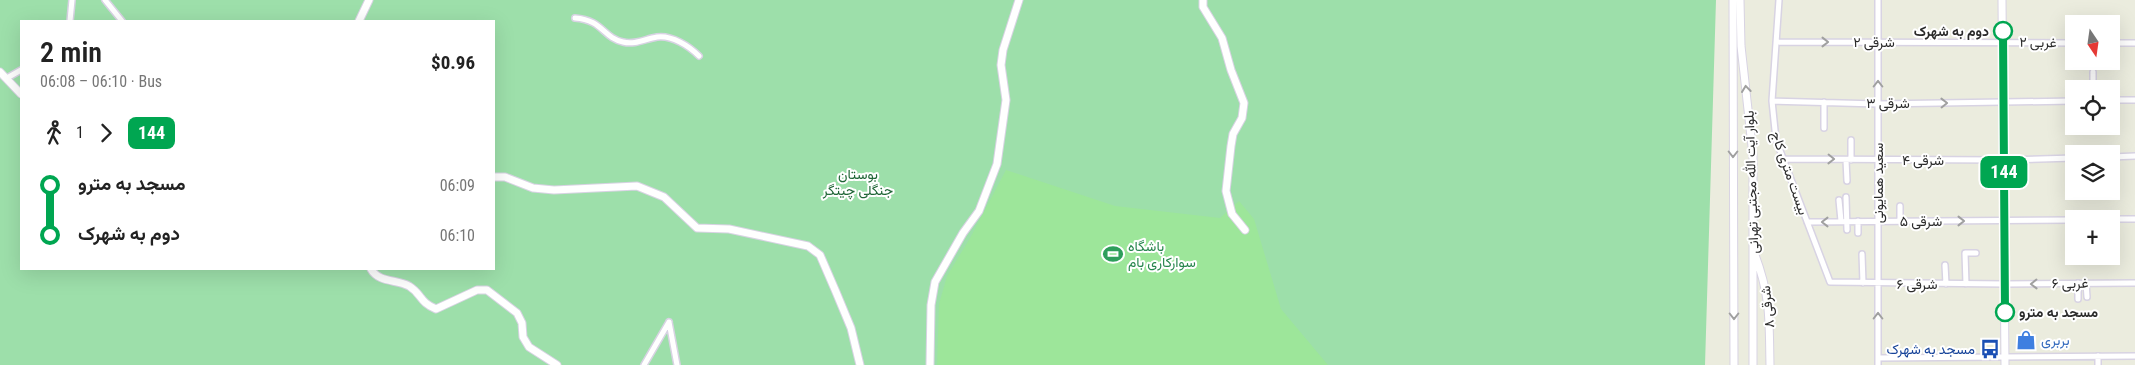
<!DOCTYPE html>
<meta charset="utf-8">
<style>
body{margin:0;font-family:"Roboto Condensed",Vazirmatn,sans-serif;background:#f2f2f2;color:#222;height:100vh;display:flex;flex-direction:column;font-size:19px;white-space:nowrap}
*{box-sizing:border-box;margin:0}
p{font-size:16px;color:#767676}
.icon{flex:none;width:28px;height:28px;fill:none;stroke:currentColor;stroke-width:2;stroke-linecap:round;stroke-linejoin:round}
.map{position:relative;flex:1;overflow:hidden}
.panel{position:absolute;left:20px;top:20px;width:475px;height:250px;display:flex;flex-direction:column;background:#fff;border-radius:0px;box-shadow:0 5px 20px #0002}
.panel>*{flex:none}
.badge{padding:0 10px;border-radius:8px;font-size:18px;line-height:32px}
.needle{width:32px;rotate:167deg}
.buttons{position:absolute;left:2065px;top:15px;display:grid;gap:10px}
.buttons a{display:grid;place-items:center;width:55px;height:55px;border-radius:0px;background:#fff;box-shadow:0 5px 20px #0002;font-size:25px}
.map>.badge{position:absolute;translate:-50% -50%;box-shadow:0 0 0 2px #fff}
.legs{display:flex;align-items:center;gap:8px;height:55px;padding:0 20px;font-size:16px}
.legs p{margin-inline-start:auto}
.summary{display:flex;align-items:center;justify-content:space-between;height:85px;padding:0 20px}
h1{font-size:28px;font-weight:600;line-height:38px}
ul{padding:0 20px;list-style:none}
li{display:flex;align-items:center;gap:18px;height:50px;font-size:19px}
li i{display:grid;place-items:center;width:8px;height:100%;margin:0 6px;background:currentColor}
li i::after{content:'';width:12px;height:12px;margin:-6px;border:4px solid;border-radius:50%;background:#fff}
li p{margin-inline-start:auto}
li:first-child i{background:linear-gradient(#0000 50%,currentColor 0)}
li:last-child i{background:linear-gradient(currentColor 50%,#0000 0)}
.map>svg:first-child{display:block}
.green{fill:#9ddfaa;fill-rule:evenodd}
.pitch{fill:#9de69a}
.lines{fill:none;stroke-linecap:round;stroke-linejoin:round}
.street-casing{stroke:#d8d3e3;stroke-width:8}
.secondary-casing{stroke:#d8d3e3;stroke-width:9}
.street{stroke:#fff;stroke-width:5}
.secondary{stroke:#fff;stroke-width:7}
.oneway{stroke:#a0a0a0}
.line-1-casing{stroke:#fff;stroke-width:11}
.line-1{stroke:#00a651;stroke-width:8}
.stop-1-dot{fill:#fff;stroke:#00a651;stroke-width:2.5}
.labels{text-anchor:middle;stroke-width:4;stroke-linejoin:round;paint-order:stroke}
.stop-label{font-size:14px;font-weight:bold;fill:#2b2b2b;stroke:#fff;text-anchor:end}
.street-label{font-size:14px;fill:#2b2b2b;stroke:#fff}
.park-label{font-size:14px;fill:#1e6535;stroke:#fff}
.leisure-label{font-size:14px;fill:#27864d;stroke:#fff;text-anchor:start}
.shop-label{font-size:14px;fill:#366cbe;stroke:#fff;text-anchor:start}
.transit-label{font-size:14px;fill:#164399;stroke:#fff;text-anchor:end}
</style>
<div class="map">
<svg width="2135" height="365" viewBox="0 0 2135 365">
<rect width="100%" height="100%" fill="#ebecde"/>
<path class="green" d="M0,0H1716L1705,365H0ZM21,21H494V269H21Z"/>
<path class="pitch" d="M1006,170L1115,206L1220,218L1239,201L1254,219L1281,309L1328,365H937L939,304L947,276L970,238Z"/>
<g class="lines">
<defs>
<path id="street" d="M105,0L122,21
M1779,0L1772,101L1776,140L1830,282L2005,284L2135,283
M575,18C603,20 603,38 623,42C635,45 645,39 657,37C672,35 689,46 699,56
M70,21L72,0
M1776,42L2074,43
M2111,43H2135
M2093,72V89
M7,78L21,70
M2111,100H2135
M1772,101L1878,104L2074,101
M1824,102V128
M1851,140V160
M2111,157L2135,156
M1783,159L2004,160L2074,158
M1846,160L1847,181
M1846,197L1847,230
M1839,200L1841,221
M2111,219H2135
M1858,221V233
M1900,221V206
M1807,222L2074,220
M1862,254L1863,283
M1945,265L1946,284
M2086,283L2087,297
M1966,284L1965,253H1976
M2078,299V283
M669,322L677,365
M2098,356V365
M1878,358L2135,356
M644,365L669,322
M1878,365V0"/>
<path id="secondary" d="M1203,0V7L1222,38L1231,70L1244,103L1242,118L1233,134L1231,146L1226,191L1232,214L1245,230
M1733,0L1734,365
M1740,0L1741,46L1753,155V365
M2002,0L2005,365
M359,21L369,0
M0,72L21,94
M494,177H505L533,188L554,190L637,186L664,197L697,228L729,229L808,246L820,255L836,292L851,328L860,365
M1755,255C1771,297 1769,322 1770,365
M371,269C379,283 396,279 409,286C422,294 419,302 436,309L477,290H487L517,313L522,323L523,337L529,347L557,365
M930,365L931,305L935,282L963,233L979,211L997,164L1006,100L1001,65L1003,50L1019,0"/>
</defs>
<use href="#street" class="street-casing"/>
<use href="#secondary" class="secondary-casing"/>
<use href="#street" class="street"/>
<use href="#secondary" class="secondary"/>
</g>
<defs><path id="oneway-chevron" d="M-2-3.5L2.5 0L-2 3.5" fill="none" stroke-width="1.6" stroke-linecap="round" stroke-linejoin="round" transform="scale(1.25)"/></defs>
<g class="oneway">
<use href="#oneway-chevron" transform="translate(1825 42)"/>
<use href="#oneway-chevron" transform="translate(1878 84) rotate(-90)"/>
<use href="#oneway-chevron" transform="translate(1746 89) rotate(-97)"/>
<use href="#oneway-chevron" transform="translate(1944 103) rotate(-1)"/>
<use href="#oneway-chevron" transform="translate(1733 154) rotate(90)"/>
<use href="#oneway-chevron" transform="translate(1831 159) rotate(1)"/>
<use href="#oneway-chevron" transform="translate(1961 221)"/>
<use href="#oneway-chevron" transform="translate(1825 222) rotate(180)"/>
<use href="#oneway-chevron" transform="translate(2034 284) rotate(179)"/>
<use href="#oneway-chevron" transform="translate(1734 316) rotate(90)"/>
<use href="#oneway-chevron" transform="translate(1878 316) rotate(-90)"/>
</g>
<g class="lines">
<defs>
<path id="line-1" d="M2003,31L2005,312"/>
</defs>
<use href="#line-1" class="line-1-casing"/>
<use href="#line-1" class="line-1"/>
</g>
<defs>
<symbol id="stadium-bare" viewBox="-9 -9 18 18"><path d="M0-5a6.5 5 0 1 0 0 10a6.5 5 0 1 0 0-10ZM-3.5-1.8h7v3.6h-7Z" fill="#2e9e5b" stroke="#fff" stroke-width="2.5" paint-order="stroke"/></symbol>
<symbol id="shop-bare" viewBox="-9 -9 18 18"><path d="M-5-2.5h2.3a2.7 3.5 0 0 1 5.4 0H5L5.5 6h-11ZM-1.5-2.5h3a1.5 2.3 0 0 0-3 0Z" fill="#3f7fe0" stroke="#fff" stroke-width="2.5" paint-order="stroke"/></symbol>
<symbol id="bus-bare" viewBox="-9 -9 18 18"><path d="M-5-6H5V4H4V6H2V4H-2V6H-4V4H-5ZM-3.5-4V0h7V-4ZM-3.5 1.2v1.5H-2V1.2ZM2 1.2v1.5H3.5V1.2Z" fill="#1a4fb4" stroke="#fff" stroke-width="2.5" paint-order="stroke"/></symbol>
</defs>
<g fill-rule="evenodd">
<use href="#stadium-bare" x="1099" y="240" width="28" height="28"/>
<use href="#shop-bare" x="2012" y="326" width="28" height="28"/>
<use href="#bus-bare" x="1976" y="335" width="28" height="28"/>
</g>
<g class="stop-1-dot">
<circle cx="2003" cy="31" r="9"/>
<circle cx="2005" cy="312" r="9"/>
</g>
<g class="labels">
<g class="stop-label">
<text x="1989" y="36">دوم به شهرک</text>
<text x="2019" y="317" text-anchor="start">مسجد به مترو</text>
</g>
<g class="street-label">
<text x="1874" y="47">۲ شرقی</text>
<text transform="translate(2038 42) rotate(1)" y="5">۲ غربی</text>
<text x="1888" y="108">۳ شرقی</text>
<text x="1923" y="165">۴ شرقی</text>
<text transform="translate(1790 173) rotate(71)" y="5">بیست متری کاج</text>
<text transform="translate(1751 182) rotate(-92)" y="5">بلوار آیت الله مجتبی تهرانی</text>
<text transform="translate(1878 183) rotate(-90)" y="5">سعید همایونی</text>
<text x="1921" y="226">۵ شرقی</text>
<text transform="translate(2070 283) rotate(-1)" y="5">۶ غربی</text>
<text x="1917" y="289">۶ شرقی</text>
<text transform="translate(1767 307) rotate(-96)" y="5">۸ شرقی</text>
</g>
<g class="park-label">
<text x="858" y="179">بوستان<tspan x="858" dy="16">جنگلی چیتگر</tspan></text>
</g>
<g class="leisure-label">
<text x="1128" y="251">باشگاه<tspan x="1128" dy="16">سوارکاری بام</tspan></text>
</g>
<g class="shop-label">
<text x="2041" y="345">بربری</text>
</g>
<g class="transit-label">
<text x="1975" y="354">مسجد به شهرک</text>
</g>
</g>
</svg>
<div class="buttons">
<a><svg class="needle" viewBox="-14 -14 28 28"><path d="M0-13l5 13h-10z" fill="#e53935"/><path d="M0 13l5-13h-10z" fill="#767676"/></svg></a>
<a><svg class="icon" aria-label="locate" viewBox="0 0 24 24"><circle cx="12" cy="12" r="6"/><path d="M12 2v4M12 18v4M2 12h4M18 12h4"/></svg></a>
<a><svg class="icon" aria-label="layers" viewBox="0 0 24 24"><path d="M12 4l9 5-9 5-9-5zM3 14l9 5 9-5"/></svg></a>
<a>+</a>
</div>
<b class="badge" style="left:2004px;top:172px;background:#00a651;color:#fff">144</b>
<section class="panel">
<div class="summary"><div><h1>2 min</h1><p>06:08 – 06:10 · Bus</p></div><b>$0.96</b></div>
<div class="legs"><svg class="icon" aria-label="walk" viewBox="0 0 24 24"><circle cx="13" cy="4" r="2"/><path d="M13 8l-2 6 4 7M11 14l-3 7M7 12l3-4h3l4 4"/></svg>1<svg class="icon" aria-label="forward" viewBox="0 0 24 24"><path d="M9 5l7 7-7 7"/></svg><b class="badge" style="background:#00a651;color:#fff">144</b></div>
<ul>
<li><i style="color:#00a651"></i><b>مسجد به مترو</b><p>06:09</p></li>
<li><i style="color:#00a651"></i><b>دوم به شهرک</b><p>06:10</p></li>
</ul>
</section>
</div>
